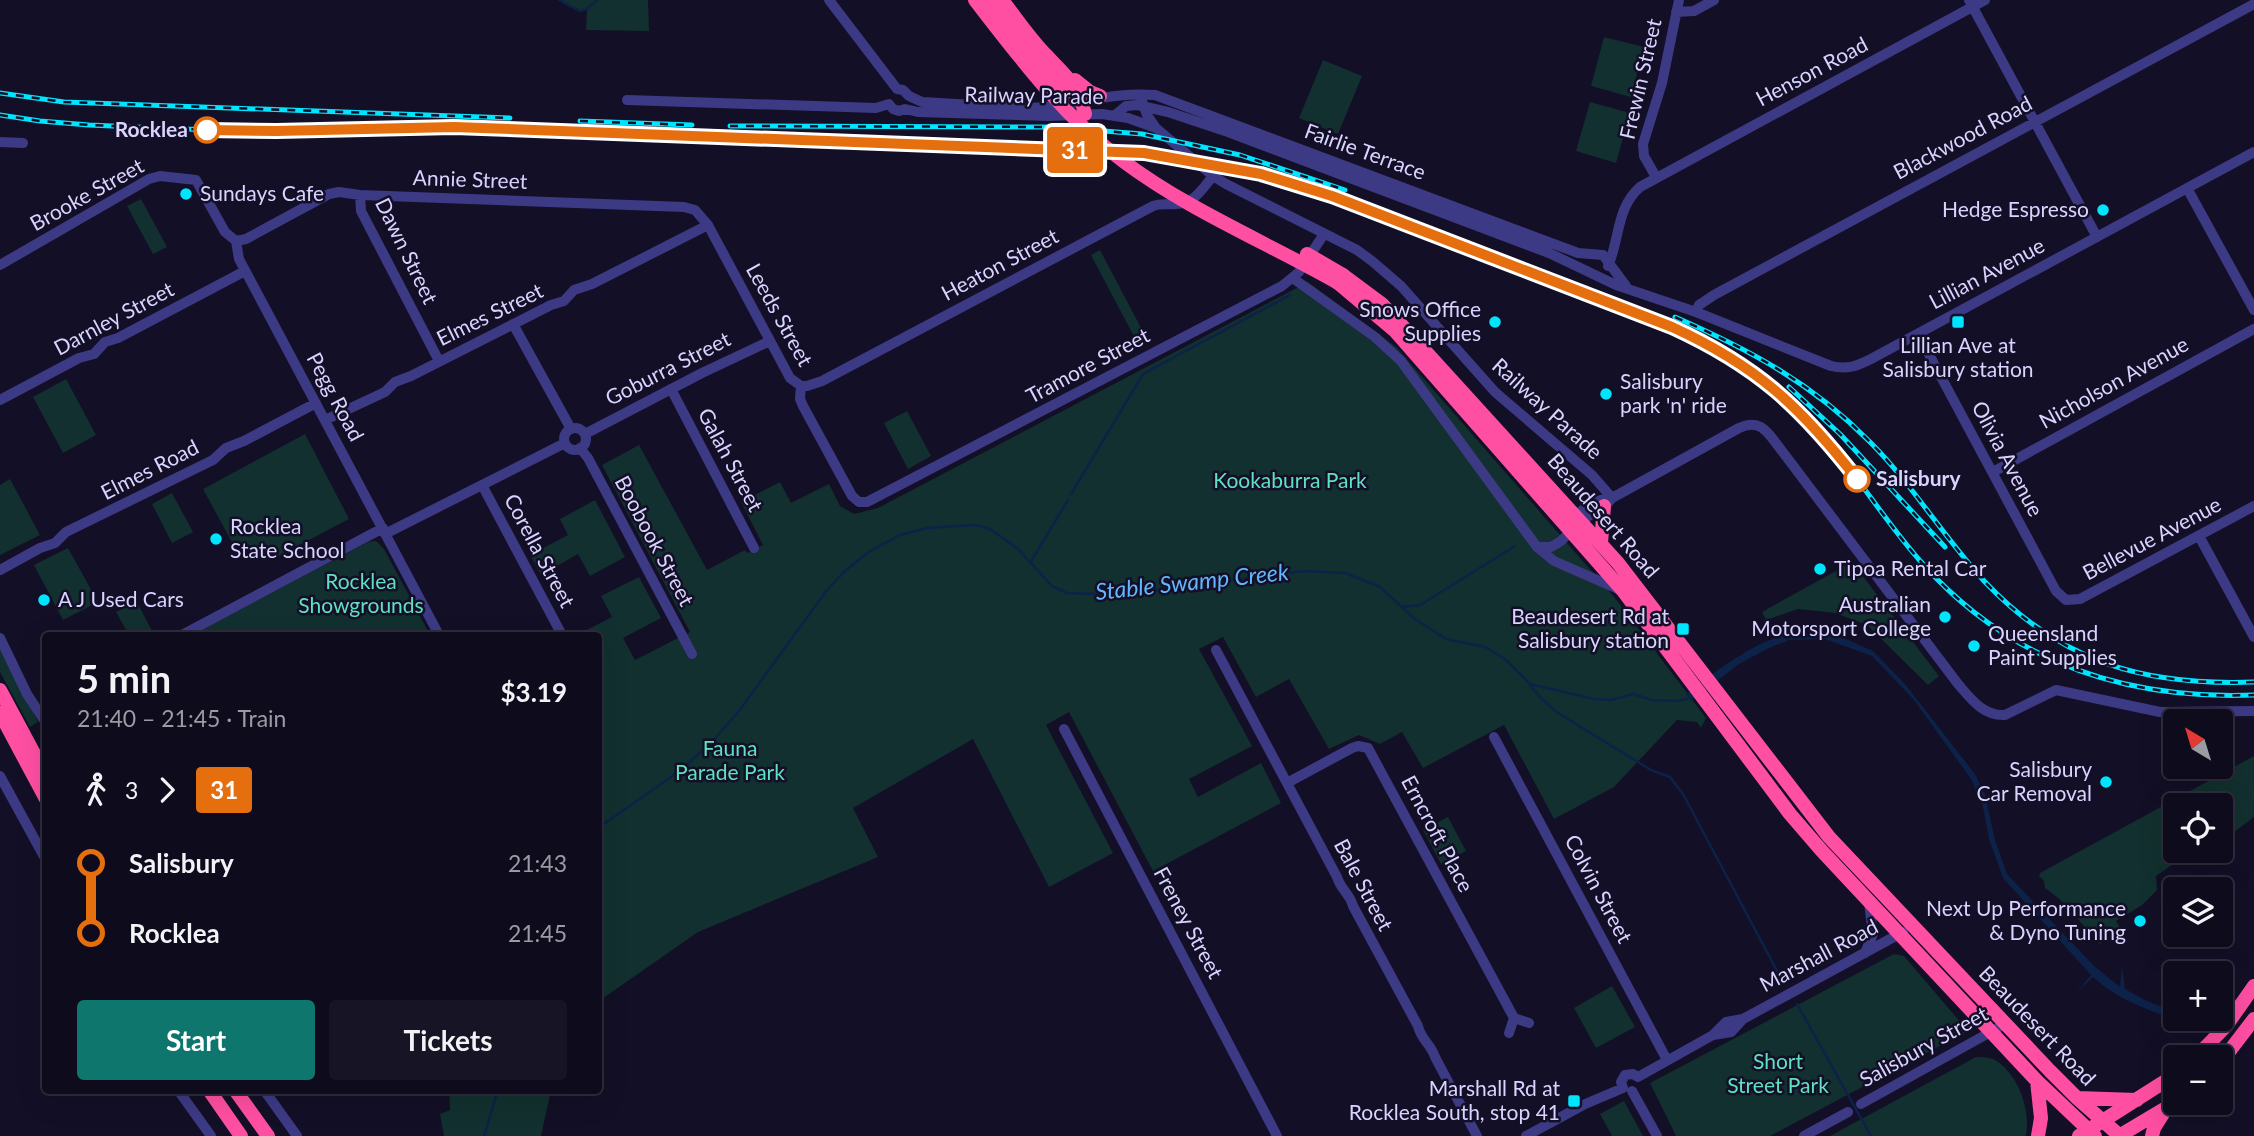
<!DOCTYPE html>
<meta charset="utf-8">
<style>
body{margin:0;font-family:Lato,sans-serif;background:#171425;color:#f1f3f6;height:100vh;display:flex;flex-direction:column;font-size:26px;white-space:nowrap}
*{box-sizing:border-box;margin:0}
p{font-size:23px;color:#9b9ba3}
.icon{flex:none;width:38px;height:38px;fill:none;stroke:currentColor;stroke-width:2;stroke-linecap:round;stroke-linejoin:round}
.map{position:relative;flex:1;overflow:hidden}
.drawer{position:absolute;left:42px;top:632px;width:560px;height:462px;display:flex;flex-direction:column;background:#0e0b1c;border-radius:7px;box-shadow:0 7px 28px #0002,0 0 0 2px #2e2b3b}
.drawer>*{flex:none}
.badge{padding:0 14px;border-radius:5px;font-size:24px;line-height:46px}
.needle{width:46px;rotate:322deg}
.tools{position:absolute;left:2163px;top:709px;display:grid;gap:14px}
.tools a{display:grid;place-items:center;width:70px;height:70px;border-radius:7px;background:#0e0b1c;box-shadow:0 7px 28px #0002,0 0 0 2px #2e2b3b;font-size:35px}
.map>.badge{position:absolute;translate:-50% -50%;box-shadow:0 0 0 4px #fff}
.legs{display:flex;align-items:center;gap:10px;height:77px;padding:0 35px;font-size:23px}
.legs p{margin-inline-start:auto}
.head{display:flex;align-items:center;justify-content:space-between;height:119px;padding:0 35px}
h1{font-size:38px;font-weight:700;line-height:52px}
.button{display:flex;gap:14px;margin-top:auto;padding:14px 35px}
.button a{flex:1;height:80px;border-radius:7px;background:#0f766e;color:#fff;font-size:28px;font-weight:700;line-height:80px;text-align:center}
.button a+a{background:#171425;color:#f1f3f6}
ul{padding:0 35px;list-style:none}
li{display:flex;align-items:center;gap:24px;height:70px;font-size:26px}
li i{display:grid;place-items:center;width:10px;height:100%;margin:0 9px;background:currentColor}
li i::after{content:'';width:18px;height:18px;margin:-9px;border:5px solid;border-radius:50%;background:#0e0b1c}
li p{margin-inline-start:auto}
li:first-child i{background:linear-gradient(#0000 50%,currentColor 0)}
li:last-child i{background:linear-gradient(currentColor 50%,#0000 0)}
.map>svg:first-child{display:block}
.green{fill:#12302f}
.water{fill:#0c2248}
.lines{fill:none;stroke-linecap:round;stroke-linejoin:round}
.stream{stroke:#0c2248;stroke-width:2.5}
.minor{stroke:#3d3a85;stroke-width:10}
.highway{stroke:#ff4fa3;stroke-width:14}
.rail-casing{stroke:#00e5ff;stroke-width:5}
.rail{stroke:#130f26;stroke-width:2.5;stroke-dasharray:8;stroke-linecap:butt}
.highway-bridge{stroke:#ff4fa3;stroke-width:14}
.line-1-casing{stroke:#fff;stroke-width:16}
.line-1{stroke:#e56e0f;stroke-width:10}
.stop-1-dot{fill:#fff;stroke:#e56e0f;stroke-width:3.5}
.poi-dot{fill:#00e5ff;stroke:#130f26;stroke-width:2.5}
.labels{text-anchor:middle;stroke-width:5;stroke-linejoin:round;paint-order:stroke}
.street-label{font-size:21px;fill:#d9d4ff;stroke:#130f26}
.stop-label{font-size:21px;font-weight:bold;fill:#d9d4ff;stroke:#130f26;text-anchor:end}
.poi-label{font-size:21px;fill:#d9d4ff;stroke:#130f26;text-anchor:end}
.park-label{font-size:21px;fill:#5fe0c0;stroke:#130f26}
.water-label{font-size:23px;font-style:italic;fill:#62b6ff;stroke:#130f26}
</style>
<div class="map">
<svg width="2254" height="1136" viewBox="0 0 2254 1136">
<rect width="100%" height="100%" fill="#130f26"/>
<path class="green" d="M559,0H648L649,31L586,30L587,9C575,12 569,7 559,0Z
M1604,37L1644,47L1631,97L1591,86Z
M1323,60L1362,76L1338,134L1299,118Z
M1590,102L1630,113L1616,163L1576,151Z
M141,199L167,247L153,254L127,206Z
M1100,250L1148,341L1139,346L1091,255Z
M1308,282L1396,347L1615,598L1706,718L1701,728L1697,722L1677,720L1614,787L1554,819L1504,725L1423,768L1402,732L1380,744L1359,735L1329,749L1289,679L1256,697L1223,637L1199,649L1252,746L1189,779L1198,797L1261,763L1281,803L1153,871L1069,712L1046,725L1113,853L1049,887L973,739L853,808L878,857L698,932L599,1001L598,635H577L612,617L601,596L639,577L661,618L623,638L635,660L690,632L602,465L639,445L707,570L745,550L747,553L763,545L741,502L780,482L791,503L829,484L840,506L854,514L878,508Z
M66,379L96,435L63,453L33,397Z
M907,411L931,456L908,469L884,423Z
M305,434L349,519L269,561L261,545L239,555L203,489Z
M10,479L40,535L0,555V485Z
M172,493L193,532L172,543L152,504Z
M595,500L625,557L590,576L578,554L541,575L530,555L568,535L560,519Z
M376,541L384,549L430,635H192L368,542Z
M68,548L98,602L63,620L34,565Z
M1852,562L1939,676L1928,685L1867,625L1835,613L1798,609L1766,620L1762,612Z
M137,602L154,635H129L116,612Z
M0,648L38,722L30,727L0,672Z
M2254,756V817L2225,839L2221,836V805H2175V850L2192,851L2156,876L2157,890L2142,905L2116,921L2120,928L2117,931L2112,927L2103,935L2106,939L2100,944C2080,924 2070,905 2045,888L2044,881L2039,876L2040,873Z
M1448,817L1466,851L1441,864L1423,830Z
M1894,954L1904,956L1968,1031L1770,1136H1676L1650,1083Z
M1612,986L1635,1027L1596,1048L1574,1008Z
M1976,1057C1981,1057 1988,1057 1993,1059C2018,1072 2031,1110 2026,1136H1830Z
M449,1090H551L541,1136H444L440,1114L450,1110Z
M1624,1101L1643,1136H1612L1600,1114Z"/>
<path class="water" d="M1810,633L1835,634L1873,651L1905,684L1975,774L1985,795L1995,840L2007,874L2094,966L2120,987L2122,966L2125,989L2145,1000L2175,1012V1018L2210,1020L2203,1028C2165,1016 2123,1005 2093,977L2076,993L2091,975L2003,878L1989,839L1983,807L1971,779L1914,700L1872,656L1825,639L1789,640L1769,648L1739,664L1691,701L1686,694C1711,675 1755,640 1787,635C1794,633 1802,634 1810,633Z"/>
<g class="lines">
<path class="stream" d="M559,0L580,11L587,9L597,0
M1071,494L1143,374L1290,295
M1030,563L1068,500
M1402,607L1420,605L1515,546
M1530,685L1541,698L1558,713L1651,770L1670,777L1683,794L1784,984
M598,828L681,770L712,742L739,711L827,590L845,571L870,551L900,535L927,528L975,525L990,529L1017,548L1052,586L1067,593L1099,594L1165,589L1303,571L1345,573L1380,587L1415,619L1446,639L1485,647L1505,659L1530,684L1594,699L1611,700L1633,694L1652,700L1676,701L1687,699
M1797,1004L1871,1136
M484,1136L498,1090"/>
<path class="minor" d="M829,0L897,89
M1969,0L2097,237
M1676,12L1694,11L1714,0
M897,89L903,90L909,96L922,102L1026,108C1071,108 1108,91 1155,95L1578,253L1603,255L1626,286
M627,100L876,108L889,104
M1142,101L1147,115L1156,128
M889,104L893,109L899,111L905,109L918,112L1048,116L1102,114L1128,118L1156,128L1213,176L1226,184L1357,250L1372,261L1401,286L1495,392L1592,475L1612,498
M1114,116L1126,106L1137,105L1168,112L1228,132L1549,253L1616,285L1696,312L1831,366C1847,370 1857,366 1871,359L2254,152
M0,142L23,143
M1656,177L1644,156L1643,144L1662,83L1679,0
M2187,188L2254,310
M360,195L361,211L439,361
M236,241L246,239L329,194L339,192L360,195L684,207L695,210L708,225L790,378L801,386L800,399L803,406L852,496L859,502H867L1282,286L1299,272L1324,234
M236,241L239,259L439,635
M0,265L149,179L160,176L196,180L225,232L236,241
M1608,266C1620,239 1616,208 1640,187L1985,0
M1294,279L1375,337L1401,361L1537,547L1554,561L1618,589
M1696,312L1699,305L1714,295L2254,4
M513,324L571,429
M1918,334L2056,591L2066,600L2080,599L2254,506
M801,386H807L822,381L1153,206C1161,203 1167,205 1176,204C1194,204 1203,188 1213,176
M671,389L754,548
M0,400L79,358L94,354L105,342L118,338L245,271
M325,420L385,392L395,382L411,376L551,305L564,301L574,290L592,284L708,225
M564 439a11 11 0 1 1 22 0a11 11 0 1 1-22 0Z
M585,434L702,373L770,341
M580,448L588,458L692,654
M1993,472L2254,329
M482,485L562,635
M1571,520C1584,508 1595,499 1612,498
M385,534L565,443
M2199,536L2254,637
M1537,547H1551L1561,541L1581,521L1606,505L1612,498L1739,428C1762,417 1769,435 1782,451L1958,684C1971,699 1983,716 2005,715L2056,690L2160,712L2254,711
M0,570L40,548L55,543L66,532L213,460L226,448L244,441L316,403
M182,635L383,528
M0,638L27,694L46,723
M1216,650L1337,877C1341,890 1350,894 1353,906L1418,1026C1421,1040 1431,1044 1435,1057L1477,1136
M1064,729L1277,1136
M1494,737L1667,1060
M0,776L46,860
M1287,783L1352,748L1358,746L1368,748L1514,1018
M1865,953L1873,934L1869,903
M1509,1033L1514,1018L1529,1023
M1713,1035L1731,1032L1743,1019
M1638,1077L1713,1035L1726,1022L1743,1019L1903,932
M1623,1088L1621,1082L1625,1075L1633,1074L1638,1077
M178,1090L211,1136
M264,1090L297,1136
M1632,1091L1657,1136
M1861,1104L2005,1024
M1526,1136L1583,1105L1623,1088
M1804,1136L1848,1112"/>
<path class="highway" d="M1002,0C1017,19 1030,39 1047,56C1067,78 1078,84 1085,114
M1075,80L1090,92L1100,96
M1343,275L1382,304L1397,320L1618,563L1829,837L2050,1071L2077,1098L2120,1136
M1338,283L1395,331L1624,592L1790,814L1821,850L2037,1081L2095,1136
M1601,543L1604,506
M0,690L46,776
M0,713L46,799
M2196,1057L2226,1026L2254,986
M2221,1062L2254,1019
M2037,1081L2041,1118L2038,1136
M209,1090L241,1136
M235,1090L268,1136
M2077,1098L2137,1100
M2079,1136L2175,1075
M2119,1136L2176,1102
M2152,1136L2154,1128L2164,1112"/>
<defs>
<path id="rail" d="M0,93L64,102L510,118
M0,115L40,121L89,125L182,129L257,131L455,127L1144,153L1261,174L1332,196L1672,327C1733,355 1785,390 1828,442C1861,481 1888,525 1922,563C2010,662 2125,700 2254,695
M580,121L692,125
M730,126L1053,127L1142,134L1240,155L1345,190
M1675,317C1750,350 1812,383 1870,442C1913,485 1944,538 1985,582C2062,663 2145,686 2254,682
M1789,387L1840,434L1945,547"/>
</defs>
<use href="#rail" class="rail-casing"/>
<use href="#rail" class="rail"/>
<path class="highway-bridge" d="M975,0C1020,58 1064,117 1123,161C1188,210 1268,243 1338,283
M988,0L1064,95
M1307,254L1343,275"/>
</g>
<g class="lines">
<defs>
<path id="line-1" d="M207,130L276,131L454,127L1144,153L1261,174L1332,196L1672,327C1757,366 1800,406 1857,479"/>
</defs>
<use href="#line-1" class="line-1-casing"/>
<use href="#line-1" class="line-1"/>
</g>
<g class="stop-1-dot">
<circle cx="207" cy="130" r="12"/>
<circle cx="1857" cy="479" r="12"/>
</g>
<g class="poi-dot">
<circle cx="186" cy="194" r="7"/>
<circle cx="2103" cy="210" r="7"/>
<circle cx="1495" cy="322" r="7"/>
<rect x="1951" y="315" width="14" height="14" rx="3.5"/>
<circle cx="1606" cy="394" r="7"/>
<circle cx="216" cy="539" r="7"/>
<circle cx="1820" cy="569" r="7"/>
<circle cx="44" cy="600" r="7"/>
<circle cx="1945" cy="617" r="7"/>
<rect x="1676" y="622" width="14" height="14" rx="3.5"/>
<circle cx="1974" cy="646" r="7"/>
<circle cx="2106" cy="782" r="7"/>
<circle cx="2140" cy="921" r="7"/>
<rect x="1567" y="1094" width="14" height="14" rx="3.5"/>
</g>
<g class="labels">
<g class="street-label">
<text transform="translate(1812 72) rotate(-28)" y="7">Henson Road</text>
<text transform="translate(1641 79) rotate(-77)" y="7">Frewin Street</text>
<text transform="translate(1034 96) rotate(1)" y="7">Railway Parade</text>
<text transform="translate(1963 138) rotate(-28)" y="7">Blackwood Road</text>
<text transform="translate(1365 152) rotate(20)" y="7">Fairlie Terrace</text>
<text transform="translate(470 180) rotate(2)" y="7">Annie Street</text>
<text transform="translate(87 195) rotate(-29)" y="7">Brooke Street</text>
<text transform="translate(406 251) rotate(64)" y="7">Dawn Street</text>
<text transform="translate(1000 265) rotate(-28)" y="7">Heaton Street</text>
<text transform="translate(1987 274) rotate(-28)" y="7">Lillian Avenue</text>
<text transform="translate(490 315) rotate(-26)" y="7">Elmes Street</text>
<text transform="translate(779 315) rotate(61)" y="7">Leeds Street</text>
<text transform="translate(114 319) rotate(-28)" y="7">Darnley Street</text>
<text transform="translate(1088 366) rotate(-28)" y="7">Tramore Street</text>
<text transform="translate(668 369) rotate(-27)" y="7">Goburra Street</text>
<text transform="translate(2114 383) rotate(-29)" y="7">Nicholson Avenue</text>
<text transform="translate(335 397) rotate(62)" y="7">Pegg Road</text>
<text transform="translate(1547 409) rotate(42)" y="7">Railway Parade</text>
<text transform="translate(2007 459) rotate(62)" y="7">Olivia Avenue</text>
<text transform="translate(730 460) rotate(62)" y="7">Galah Street</text>
<text transform="translate(150 470) rotate(-27)" y="7">Elmes Road</text>
<text transform="translate(1603 516) rotate(49)" y="7">Beaudesert Road</text>
<text transform="translate(2152 539) rotate(-28)" y="7">Bellevue Avenue</text>
<text transform="translate(654 541) rotate(62)" y="7">Boobook Street</text>
<text transform="translate(539 551) rotate(62)" y="7">Corella Street</text>
<text transform="translate(1437 834) rotate(62)" y="7">Erncroft Place</text>
<text transform="translate(1363 885) rotate(62)" y="7">Bale Street</text>
<text transform="translate(1598 889) rotate(62)" y="7">Colvin Street</text>
<text transform="translate(1188 923) rotate(62)" y="7">Freney Street</text>
<text transform="translate(1819 956) rotate(-28)" y="7">Marshall Road</text>
<text transform="translate(2037 1026) rotate(46)" y="7">Beaudesert Road</text>
<text transform="translate(1924 1047) rotate(-29)" y="7">Salisbury Street</text>
</g>
<g class="stop-label">
<text x="188" y="137">Rocklea</text>
<text x="1876" y="486" text-anchor="start">Salisbury</text>
</g>
<g class="poi-label">
<text x="200" y="201" text-anchor="start">Sundays Cafe</text>
<text x="2089" y="217">Hedge Espresso</text>
<text x="1481" y="317">Snows Office<tspan x="1481" dy="24">Supplies</tspan></text>
<text x="1958" y="353" text-anchor="middle">Lillian Ave at<tspan x="1958" dy="24">Salisbury station</tspan></text>
<text x="1620" y="389" text-anchor="start">Salisbury<tspan x="1620" dy="24">park 'n' ride</tspan></text>
<text x="230" y="534" text-anchor="start">Rocklea<tspan x="230" dy="24">State School</tspan></text>
<text x="1834" y="576" text-anchor="start">Tipoa Rental Car</text>
<text x="58" y="607" text-anchor="start">A J Used Cars</text>
<text x="1931" y="612">Australian<tspan x="1931" dy="24">Motorsport College</tspan></text>
<text x="1669" y="624">Beaudesert Rd at<tspan x="1669" dy="24">Salisbury station</tspan></text>
<text x="1988" y="641" text-anchor="start">Queensland<tspan x="1988" dy="24">Paint Supplies</tspan></text>
<text x="2092" y="777">Salisbury<tspan x="2092" dy="24">Car Removal</tspan></text>
<text x="2126" y="916">Next Up Performance<tspan x="2126" dy="24">&amp; Dyno Tuning</tspan></text>
<text x="1560" y="1096">Marshall Rd at<tspan x="1560" dy="24">Rocklea South, stop 41</tspan></text>
</g>
<g class="park-label">
<text x="1290" y="488">Kookaburra Park</text>
<text x="361" y="589">Rocklea<tspan x="361" dy="24">Showgrounds</tspan></text>
<text x="730" y="756">Fauna<tspan x="730" dy="24">Parade Park</tspan></text>
<text x="1778" y="1069">Short<tspan x="1778" dy="24">Street Park</tspan></text>
</g>
<g class="water-label">
<text transform="translate(1192 582) rotate(-6)" y="8">Stable Swamp Creek</text>
</g>
</g>
</svg>
<div class="tools">
<a><svg class="needle" viewBox="-14 -14 28 28"><path d="M0-13l5 13h-10z" fill="#e53935"/><path d="M0 13l5-13h-10z" fill="#9b9ba3"/></svg></a>
<a><svg class="icon" aria-label="locate" viewBox="0 0 24 24"><circle cx="12" cy="12" r="6"/><path d="M12 2v4M12 18v4M2 12h4M18 12h4"/></svg></a>
<a><svg class="icon" aria-label="layers" viewBox="0 0 24 24"><path d="M12 4l9 5-9 5-9-5zM3 14l9 5 9-5"/></svg></a>
<a>+</a>
<a>−</a>
</div>
<b class="badge" style="left:1075px;top:150px;background:#e56e0f;color:#fff">31</b>
<section class="drawer">
<div class="head"><div><h1>5 min</h1><p>21:40 – 21:45 · Train</p></div><b>$3.19</b></div>
<div class="legs"><svg class="icon" aria-label="walk" viewBox="0 0 24 24"><circle cx="13" cy="4" r="2"/><path d="M13 8l-2 6 4 7M11 14l-3 7M7 12l3-4h3l4 4"/></svg>3<svg class="icon" aria-label="forward" viewBox="0 0 24 24"><path d="M9 5l7 7-7 7"/></svg><b class="badge" style="background:#e56e0f;color:#fff">31</b></div>
<ul>
<li><i style="color:#e56e0f"></i><b>Salisbury</b><p>21:43</p></li>
<li><i style="color:#e56e0f"></i><b>Rocklea</b><p>21:45</p></li>
</ul>
<div class="button"><a>Start</a><a>Tickets</a></div>
</section>
</div>
